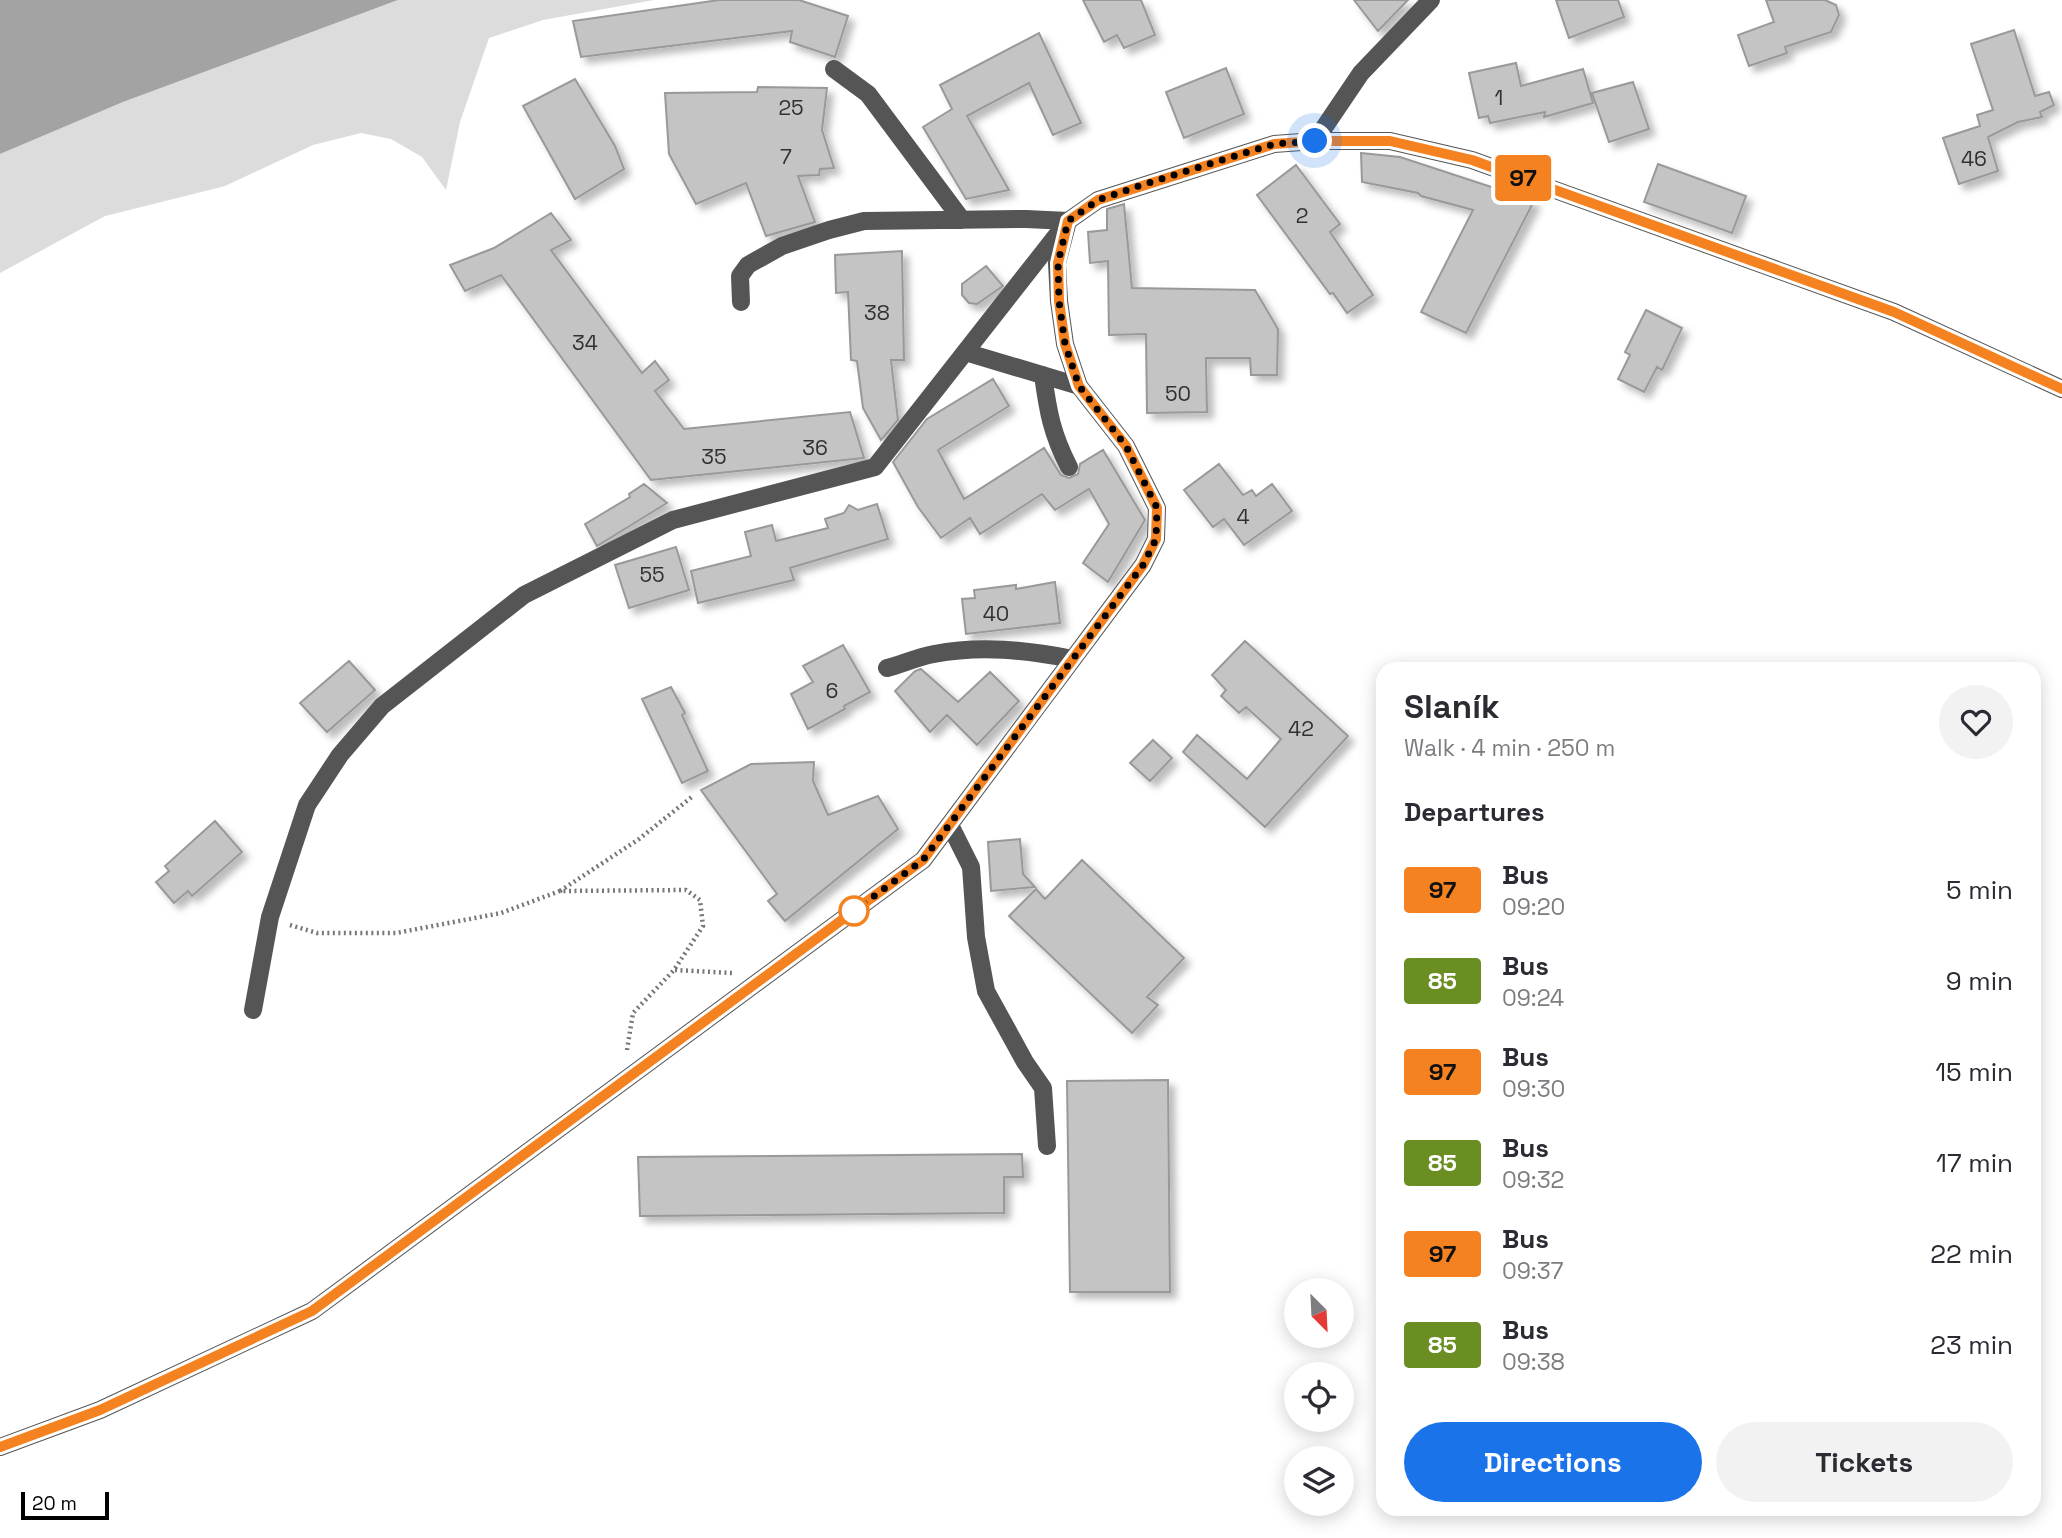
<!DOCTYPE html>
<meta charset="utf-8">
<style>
body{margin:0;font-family:"Space Grotesk",sans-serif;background:#f2f2f3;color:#2b2b33;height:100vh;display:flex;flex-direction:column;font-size:26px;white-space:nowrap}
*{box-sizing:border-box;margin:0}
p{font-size:23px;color:#7c7c81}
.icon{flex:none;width:38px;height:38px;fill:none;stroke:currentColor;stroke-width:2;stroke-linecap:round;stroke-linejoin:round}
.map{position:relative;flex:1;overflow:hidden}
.panel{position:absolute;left:1376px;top:662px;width:665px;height:854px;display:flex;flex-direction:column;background:#fff;border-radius:21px;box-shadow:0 4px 18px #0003}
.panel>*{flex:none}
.badge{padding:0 14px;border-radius:5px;font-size:24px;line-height:46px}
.needle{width:46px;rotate:156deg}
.buttons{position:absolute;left:1284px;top:1278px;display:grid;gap:14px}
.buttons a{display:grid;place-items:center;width:70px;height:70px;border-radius:50%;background:#fff;box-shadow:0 4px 18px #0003;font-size:35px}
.scale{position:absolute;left:21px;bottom:18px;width:88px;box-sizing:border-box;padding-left:7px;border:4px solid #000;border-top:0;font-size:19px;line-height:24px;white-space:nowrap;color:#000;-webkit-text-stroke:5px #fff;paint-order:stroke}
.you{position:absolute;width:35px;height:35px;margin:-18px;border:5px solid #fff;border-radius:50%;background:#1a73e8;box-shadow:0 0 0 10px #1a73e833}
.map>.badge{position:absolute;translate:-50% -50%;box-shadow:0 0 0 4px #fff}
h2{padding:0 28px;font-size:26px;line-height:63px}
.round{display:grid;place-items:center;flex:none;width:74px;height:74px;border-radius:37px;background:#f2f2f3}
.headline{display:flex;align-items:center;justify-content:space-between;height:119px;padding:0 28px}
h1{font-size:33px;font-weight:700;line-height:52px}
.primary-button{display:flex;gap:14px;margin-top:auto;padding:14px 28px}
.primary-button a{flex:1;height:80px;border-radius:42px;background:#1a73e8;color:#fff;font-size:28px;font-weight:700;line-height:80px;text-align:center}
.primary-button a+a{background:#f2f2f3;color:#2b2b33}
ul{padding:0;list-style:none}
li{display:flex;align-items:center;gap:21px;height:91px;padding:0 28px}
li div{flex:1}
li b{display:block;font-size:26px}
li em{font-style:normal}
li .badge{min-width:77px;font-weight:700;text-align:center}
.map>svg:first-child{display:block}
.green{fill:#dcdcdc}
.water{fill:#a3a3a3}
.building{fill:#c4c4c4;stroke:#999;stroke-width:2;filter:url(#shadow)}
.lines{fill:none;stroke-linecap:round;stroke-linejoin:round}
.path{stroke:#777;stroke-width:4.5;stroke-dasharray:2 3.5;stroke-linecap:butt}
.minor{stroke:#555;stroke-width:18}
.line-casing{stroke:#fff;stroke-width:16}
.line{stroke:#f58220;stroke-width:10}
.walk{stroke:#000;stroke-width:7;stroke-dasharray:0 12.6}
.stop-dot{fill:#fff;stroke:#f58220;stroke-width:3.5}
.labels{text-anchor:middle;stroke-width:6;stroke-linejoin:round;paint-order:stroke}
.number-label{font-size:21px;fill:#313131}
</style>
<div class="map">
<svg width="2062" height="1538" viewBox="0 0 2062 1538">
<defs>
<filter id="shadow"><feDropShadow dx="6" dy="6" stdDeviation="3.5" flood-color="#0004"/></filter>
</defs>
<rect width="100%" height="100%" fill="#fff"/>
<path class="green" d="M398,0H654L543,20L489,38L460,122L446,190L422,157L391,139L361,133L313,145L225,186L105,216L0,273V154L123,102Z"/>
<path class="water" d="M0,0H398L123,102L0,154Z"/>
<path class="building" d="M719,0H799L848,16L835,57L790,42L792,31L581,57L573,21Z
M1083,0H1141L1155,35L1124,48L1117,35L1104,42Z
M1354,0H1408L1378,31Z
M1556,0H1618L1624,17L1569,38Z
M1766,0H1825L1836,5L1839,15L1831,32L1785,47L1787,53L1749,66L1738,35L1774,22Z
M2014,30L2035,96L2049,92L2054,105L2040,112L2042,117L2018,122L1988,137L1998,171L1959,184L1943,138L1980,126L1977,115L1993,110L1971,44Z
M1039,33L1081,123L1053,135L1029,83L967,116L1009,190L966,199L923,127L952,109L940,85Z
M1516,63L1521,86L1583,69L1593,103L1544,117L1545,112L1490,123L1488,116L1479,118L1469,73Z
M1226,68L1244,114L1184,138L1166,92Z
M575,79L615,146L624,169L575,199L523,106Z
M1633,82L1649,129L1609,142L1592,93Z
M758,87L827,88L822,130L834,168L820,169L819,175L798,176L815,222L766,236L746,183L696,204L669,154L665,93L757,92Z
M1361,153L1400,157L1534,201L1466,333L1421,312L1473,210L1421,196L1418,193L1362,182Z
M1658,164L1746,196L1732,233L1644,202Z
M1296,165L1340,224L1330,232L1373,295L1347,313L1333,293L1330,294L1257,195Z
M1124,204L1132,288L1255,290L1278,329L1277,375H1251L1250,358H1206L1207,412L1147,413L1146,334L1109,335L1108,261L1090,263L1088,232L1107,230V209Z
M551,213L571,240L551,250L642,373L655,361L669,380L655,391L684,429L850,412L864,458L651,480L501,275L465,291L450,265L494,248Z
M902,251L904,360H891L898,420L881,440L863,408L857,361L851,360L848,292L836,293L835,255Z
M986,266L1003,286L977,304L969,303L962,295V284Z
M1646,310L1682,328L1662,370L1657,367L1644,392L1618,379L1630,355L1625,352Z
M993,379L1009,406L938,450L964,499L1044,448L1061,475L1069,478L1078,474L1080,464L1103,450L1145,520L1108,582L1083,563L1109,524L1089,489L1055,510L1042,494L980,534L970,518L941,538L918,507L893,462L927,419Z
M1219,464L1243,495L1252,490L1256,496L1272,484L1292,511L1244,545L1224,519L1213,527L1184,490Z
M644,484L667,503L597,546L585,524L630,497L629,494Z
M877,504L888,539L790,568L794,580L698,603L691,571L751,556L745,532L772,525L776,541L828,528L825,519L844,513L849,505L858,510Z
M676,547L689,590L629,608L615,565Z
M1055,582L1060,623L966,634L962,599L975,598L974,590L1016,585V589Z
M1245,641L1348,736L1265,827L1183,752L1197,735L1247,779L1281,739L1246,707L1239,713L1221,696L1226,690L1212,675Z
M843,645L870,692L844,706L845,709L808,729L791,694L813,682L803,666Z
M349,661L375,690L327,732L300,703Z
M921,669L958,702L990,672L1019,701L977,745L947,715L930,732L895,691L915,671Z
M671,687L685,713L682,715L708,771L682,783L642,699Z
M1153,740L1172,758L1150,781L1130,763Z
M814,762L813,781L828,815L878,796L898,829L785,921L768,901L777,894L701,790L751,764Z
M215,821L242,852L192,896L188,891L174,903L156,882L169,871L165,866Z
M1020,839L1023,874L1035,887L991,891L988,842Z
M1082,860L1184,958L1147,997L1158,1005L1132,1033L1009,916L1036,889L1045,899Z
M1168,1080L1170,1292H1070L1067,1081Z
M1022,1154L1023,1177H1004V1213L640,1216L638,1157Z"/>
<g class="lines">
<path class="path" d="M560,891L639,839L693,796
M290,925L317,933H396L501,913L560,891L686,890L700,900L703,926L674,970L633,1013L627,1050
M675,970L732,973"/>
<path class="minor" d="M834,69L868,94L962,220
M1315,141L1361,73L1431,0
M741,302L740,276L748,265L782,246L829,230L864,221L1026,219L1068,221
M965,352L1079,386
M1043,375C1048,412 1052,434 1069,467
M887,668C902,664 918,657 934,654C981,645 1026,650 1073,659
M950,825L971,867L976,937L986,991L1025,1062L1043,1088L1047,1146
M253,1010L270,917L307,805L340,755L382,706L524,595L673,520L875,467L1064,226
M0,1447L100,1410L312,1311L923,860L1143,565L1156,539L1157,508L1126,446L1079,386L1065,344L1059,301L1057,263L1068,221L1098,200L1274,144L1315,141H1390L1472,160L1894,312L2062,389"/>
</g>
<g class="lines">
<defs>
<path id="line" d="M0,1447L100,1410L312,1311L923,860L1143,565L1156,539L1157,508L1126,446L1079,386L1065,344L1059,301L1058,263L1068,221L1098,200L1274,144L1315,141H1390L1472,160L1894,312L2062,389"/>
</defs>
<use href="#line" class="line-casing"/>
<use href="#line" class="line"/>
<path class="walk" d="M854,911L923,860L1143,565L1156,539L1157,508L1126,446L1079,386L1065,344L1059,301L1058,263L1068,221L1098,200L1145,184L1274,144L1315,141"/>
</g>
<circle class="stop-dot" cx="854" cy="911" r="14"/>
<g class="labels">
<g class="number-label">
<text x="1499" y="105">1</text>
<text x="791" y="115">25</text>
<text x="786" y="164">7</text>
<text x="1974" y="166">46</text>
<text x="1302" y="223">2</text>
<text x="877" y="320">38</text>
<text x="585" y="350">34</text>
<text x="1178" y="401">50</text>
<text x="815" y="455">36</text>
<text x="714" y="464">35</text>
<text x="1243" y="524">4</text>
<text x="652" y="582">55</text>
<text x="996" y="621">40</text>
<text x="832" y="698">6</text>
<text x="1301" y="736">42</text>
</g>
</g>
</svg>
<div class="buttons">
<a><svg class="needle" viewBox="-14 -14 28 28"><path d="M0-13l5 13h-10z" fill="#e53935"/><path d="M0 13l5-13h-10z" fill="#7c7c81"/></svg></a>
<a><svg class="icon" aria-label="locate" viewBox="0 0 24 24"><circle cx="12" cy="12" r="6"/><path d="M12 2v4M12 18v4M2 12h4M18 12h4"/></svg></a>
<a><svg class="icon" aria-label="layers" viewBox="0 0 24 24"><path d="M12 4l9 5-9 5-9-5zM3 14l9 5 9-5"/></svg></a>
</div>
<div class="scale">20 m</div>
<div class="you" style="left:1315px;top:141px"></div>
<b class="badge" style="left:1523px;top:178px;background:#f58220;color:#111">97</b>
<section class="panel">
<div class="headline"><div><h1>Slaník</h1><p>Walk · 4 min · 250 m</p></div><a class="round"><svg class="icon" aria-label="heart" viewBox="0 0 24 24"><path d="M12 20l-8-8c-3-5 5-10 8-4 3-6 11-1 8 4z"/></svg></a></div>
<h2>Departures</h2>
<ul>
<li><span class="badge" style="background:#f58220;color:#111">97</span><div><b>Bus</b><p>09:20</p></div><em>5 min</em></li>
<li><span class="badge" style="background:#6b8e23;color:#fff">85</span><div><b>Bus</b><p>09:24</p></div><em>9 min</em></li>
<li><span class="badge" style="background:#f58220;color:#111">97</span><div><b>Bus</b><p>09:30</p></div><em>15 min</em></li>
<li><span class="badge" style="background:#6b8e23;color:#fff">85</span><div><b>Bus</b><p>09:32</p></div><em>17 min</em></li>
<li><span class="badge" style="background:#f58220;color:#111">97</span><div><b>Bus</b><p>09:37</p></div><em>22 min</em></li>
<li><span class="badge" style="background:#6b8e23;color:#fff">85</span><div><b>Bus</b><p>09:38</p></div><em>23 min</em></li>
</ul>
<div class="primary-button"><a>Directions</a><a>Tickets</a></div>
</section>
</div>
